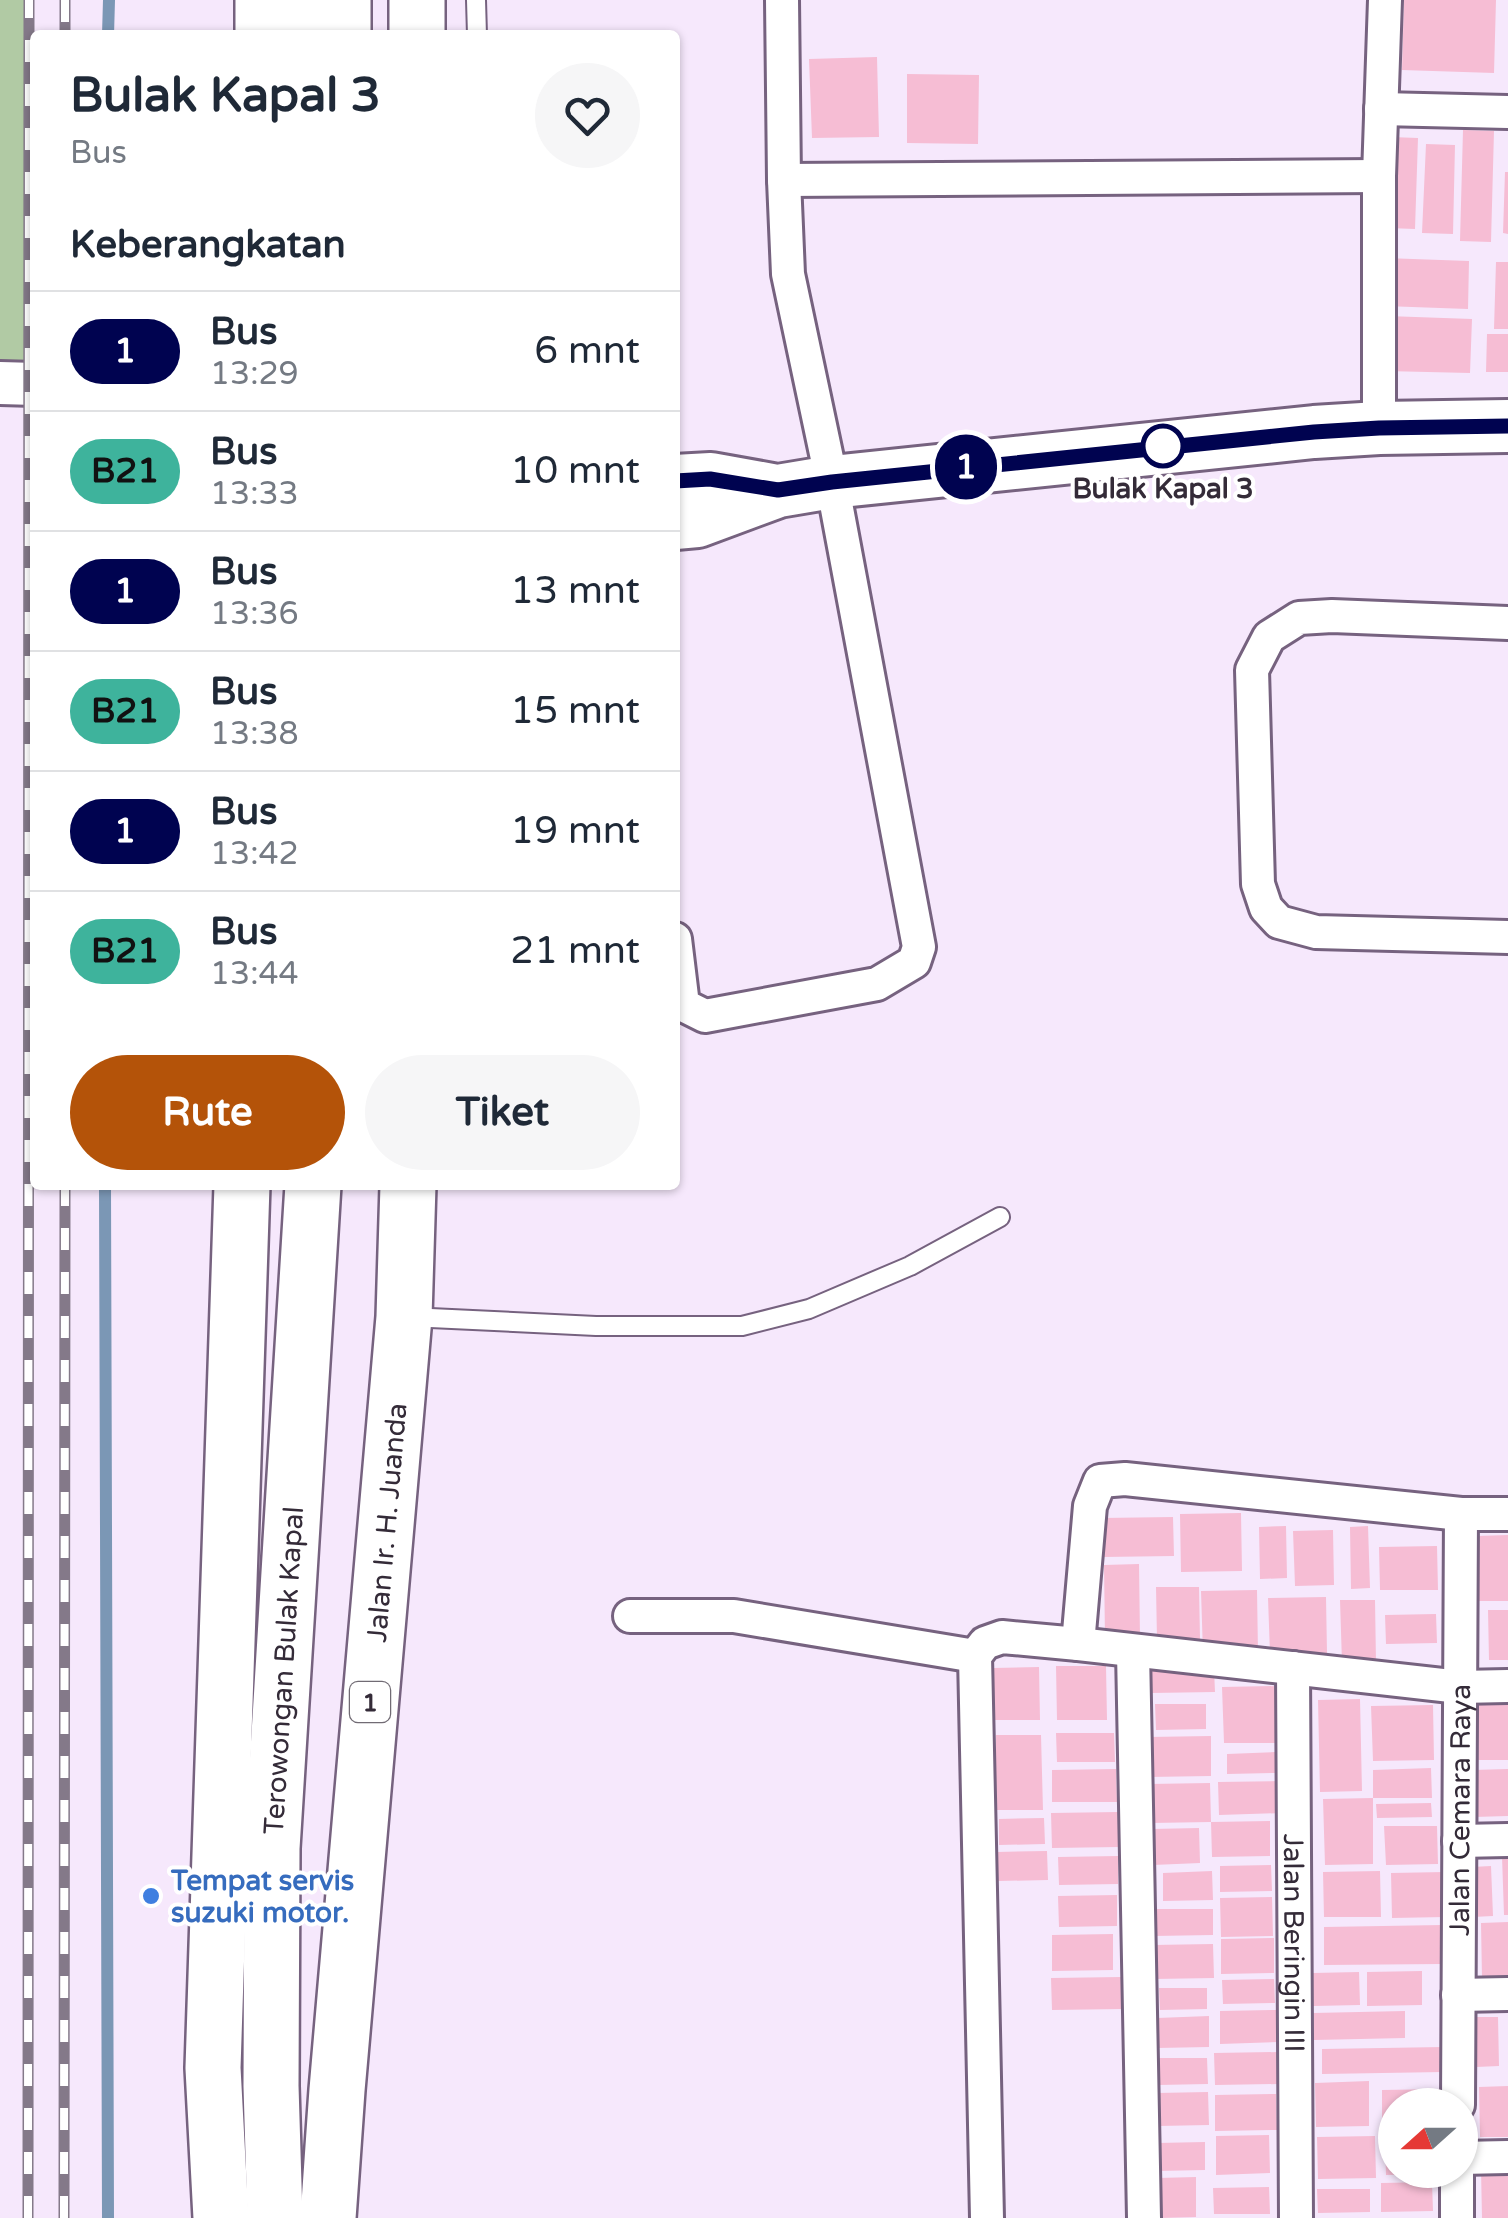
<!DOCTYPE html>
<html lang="id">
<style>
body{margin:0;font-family:"Varela Round",sans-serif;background:#f6f6f7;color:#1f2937;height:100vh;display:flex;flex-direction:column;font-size:38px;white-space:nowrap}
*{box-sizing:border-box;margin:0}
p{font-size:32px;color:#747a83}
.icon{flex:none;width:55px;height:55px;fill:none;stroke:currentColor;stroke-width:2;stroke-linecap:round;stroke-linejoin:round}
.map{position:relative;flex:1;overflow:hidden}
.panel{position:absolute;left:30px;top:30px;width:650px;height:1160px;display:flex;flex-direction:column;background:#fff;border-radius:10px;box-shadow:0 2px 8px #0004}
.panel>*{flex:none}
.badge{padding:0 20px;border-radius:32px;font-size:35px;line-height:65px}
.needle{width:65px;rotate:249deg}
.tools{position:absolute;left:1378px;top:2088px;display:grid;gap:20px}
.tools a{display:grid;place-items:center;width:100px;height:100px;border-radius:50%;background:#fff;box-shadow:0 2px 8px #0004;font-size:50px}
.map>.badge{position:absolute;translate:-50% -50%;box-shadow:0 0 0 5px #fff}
h2{padding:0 40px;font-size:38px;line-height:90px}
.round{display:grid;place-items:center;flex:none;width:105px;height:105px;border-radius:52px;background:#f6f6f7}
.summary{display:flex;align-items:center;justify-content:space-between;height:170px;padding:0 40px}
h1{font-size:48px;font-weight:700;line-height:75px}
.primary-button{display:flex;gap:20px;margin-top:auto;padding:20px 40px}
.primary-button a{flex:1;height:115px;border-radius:60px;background:#b45309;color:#fff;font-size:40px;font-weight:700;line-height:115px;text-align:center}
.primary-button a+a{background:#f6f6f7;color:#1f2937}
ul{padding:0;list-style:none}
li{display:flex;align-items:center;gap:30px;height:120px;padding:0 40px;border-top:2px solid #e0e1e3}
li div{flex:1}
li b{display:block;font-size:38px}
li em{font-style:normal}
li .badge{min-width:110px;font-weight:700;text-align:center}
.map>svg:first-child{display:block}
.green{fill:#b1caa4}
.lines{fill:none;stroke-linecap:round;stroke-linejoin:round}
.stream{stroke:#7b97b5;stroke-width:12}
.building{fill:#f6bdd4}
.service-casing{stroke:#76627f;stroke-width:22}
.minor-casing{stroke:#76627f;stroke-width:38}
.tertiary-casing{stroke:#76627f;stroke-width:48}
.primary-casing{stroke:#76627f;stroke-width:58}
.trunk-casing{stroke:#76627f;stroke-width:60}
.service{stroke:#fff;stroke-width:18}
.minor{stroke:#fff;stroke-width:32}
.tertiary{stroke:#fff;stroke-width:42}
.primary{stroke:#fff;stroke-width:52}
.trunk{stroke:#fff;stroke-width:55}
.rail-casing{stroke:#847989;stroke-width:11}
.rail{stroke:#fff;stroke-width:8;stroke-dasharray:22;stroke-linecap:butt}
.line-casing{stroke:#fff;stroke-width:22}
.line{stroke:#000350;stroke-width:15}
.stop-dot{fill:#fff;stroke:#000350;stroke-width:5}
.shop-dot{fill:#3f7fe0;stroke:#fff;stroke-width:4}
.labels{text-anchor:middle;stroke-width:8;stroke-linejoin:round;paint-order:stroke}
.shield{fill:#fff;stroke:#716b74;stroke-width:2.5}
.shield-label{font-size:25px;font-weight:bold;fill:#342b38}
.stop-label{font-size:28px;font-weight:bold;fill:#342b38;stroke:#fff}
.street-label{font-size:28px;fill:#342b38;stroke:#fff}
.shop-label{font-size:28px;font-weight:bold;fill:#366cbe;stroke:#fff;text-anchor:start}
</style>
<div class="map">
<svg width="1508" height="2218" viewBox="0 0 1508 2218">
<rect width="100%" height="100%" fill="#f6e8fc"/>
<path class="green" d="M0,0H29V384L0,383Z"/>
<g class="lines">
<path class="stream" d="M108,35L109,0
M105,1185L108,2218"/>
</g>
<path class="building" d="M1404,0H1496L1494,73L1402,70Z
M877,57L879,137L812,138L809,59Z
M907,74L979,75L978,144L907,143Z
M1463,130L1494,131L1491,242L1460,241Z
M1391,137L1418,138L1415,229L1388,228Z
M1426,144L1455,145L1453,234L1422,233Z
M1505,172H1508V234L1503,233Z
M1385,258L1469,261L1468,309L1384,306Z
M1496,262H1508V329H1494Z
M1387,316L1472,319L1470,373L1385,371Z
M1487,334H1508V372H1486Z
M1241,1513L1242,1571L1181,1572L1180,1514Z
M1173,1517L1174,1556L1103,1557L1102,1518Z
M1286,1526L1287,1578L1260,1579L1259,1527Z
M1368,1526L1370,1588L1351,1589L1350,1527Z
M1333,1530L1334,1585L1295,1586L1293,1531Z
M1508,1535V1601H1478L1477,1536Z
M1437,1546L1438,1590H1380L1379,1547Z
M1139,1564L1140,1638H1105L1104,1565Z
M1156,1587H1199L1200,1639L1157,1640Z
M1257,1590L1258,1653L1203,1654L1201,1591Z
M1326,1597L1327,1653L1270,1654L1268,1598Z
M1340,1600H1375L1376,1663H1342Z
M1488,1610H1508V1660H1489Z
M1436,1614L1437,1643L1386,1644L1385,1615Z
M1056,1666H1106L1107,1720H1057Z
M1039,1667L1040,1720H994L993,1668Z
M1214,1669L1215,1692L1151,1693V1670Z
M1279,1686L1281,1743H1224L1222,1687Z
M1360,1699L1362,1791L1320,1792L1318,1700Z
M1155,1704H1206V1729L1156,1730Z
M1471,1704H1508V1760H1472Z
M1433,1705L1434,1760L1373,1761L1371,1706Z
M1056,1733H1114L1115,1762H1057Z
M996,1735H1041L1043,1810H995Z
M1211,1736V1776L1149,1777L1148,1737Z
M1275,1752V1773L1227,1774V1754Z
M1431,1768L1432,1798H1373V1770Z
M1116,1769L1117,1802H1052V1770Z
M1508,1769V1816L1474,1817L1473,1770Z
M1282,1781L1283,1813L1219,1815L1218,1782Z
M1210,1783L1211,1822L1150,1823L1149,1784Z
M1373,1798V1864L1325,1865L1323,1799Z
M1431,1803L1432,1817L1377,1818L1376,1804Z
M1118,1812L1119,1847L1052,1848L1051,1813Z
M1044,1818L1045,1844L999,1845V1819Z
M1270,1821V1856L1212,1857L1211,1822Z
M1384,1826H1437L1438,1864L1386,1865Z
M1199,1828L1200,1863L1153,1865L1152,1829Z
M1047,1851L1048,1880L998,1881L997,1852Z
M1118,1856V1884L1059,1885L1058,1857Z
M1502,1856H1508V1915H1504Z
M1271,1865L1272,1891L1220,1892V1866Z
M1491,1866L1493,1916L1473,1917L1472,1867Z
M1212,1871L1213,1900L1163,1901V1873Z
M1380,1871L1381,1917H1324L1323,1872Z
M1445,1872V1917L1392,1918L1391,1873Z
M1117,1895V1926L1059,1927L1058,1896Z
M1272,1897L1273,1936L1221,1937L1220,1898Z
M1152,1909H1213V1935L1153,1936Z
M1508,1922V1978L1482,1979L1481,1923Z
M1442,1925V1964L1324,1965V1927Z
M1113,1934V1970L1052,1971V1935Z
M1274,1938V1973L1221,1974V1939Z
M1213,1944L1214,1978L1154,1979L1153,1945Z
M1422,1971V2005L1367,2006V1972Z
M1359,1972L1360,2005L1313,2006V1973Z
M1121,1977L1122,2009L1052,2010L1051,1978Z
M1274,1979L1275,2003L1223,2004L1222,1980Z
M1159,1988H1207V2009L1160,2010Z
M1277,2010L1278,2042L1220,2044V2011Z
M1405,2011V2038L1314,2040L1313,2013Z
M1209,2016V2047L1157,2048V2018Z
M1475,2017H1498L1499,2066L1476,2067Z
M1443,2047V2072L1322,2074V2049Z
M1278,2052L1279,2084L1215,2085L1214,2053Z
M1158,2058H1207L1208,2084L1158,2085Z
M1369,2081V2126L1316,2127L1315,2083Z
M1508,2086V2137H1480L1479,2087Z
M1440,2089V2105H1395V2127H1382V2090Z
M1208,2092L1209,2125L1158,2126L1157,2093Z
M1276,2094L1277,2130L1215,2131V2095Z
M1269,2135L1270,2173L1216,2175V2136Z
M1375,2136L1376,2178L1318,2179L1317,2137Z
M1205,2142V2170L1157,2171V2143Z
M1385,2143H1395V2170H1435V2174L1386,2175Z
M1508,2168V2218H1482L1481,2169Z
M1196,2177V2217L1159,2218L1158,2178Z
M1432,2182L1433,2211L1381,2212V2183Z
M1269,2187L1270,2214H1214L1213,2188Z
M1317,2189H1370V2212L1318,2213Z"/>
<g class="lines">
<defs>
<path id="service" d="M476,0L477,35
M409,1317L596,1326H742L809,1309L910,1266L1000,1217"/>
<g id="minor">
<path d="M1381,109L1508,112"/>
<path d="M784,180L1379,176"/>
<path d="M1379,428V176L1385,0"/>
<path d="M1508,623L1332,616L1299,618L1269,637L1252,670L1258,884L1266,908L1279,922L1316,932L1508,937"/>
<path d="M675,939L683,1005L705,1016L877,984L914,962L919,947L832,482L788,274L784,180L782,0"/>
<path d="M630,1616H734L975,1656"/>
<path d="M1078,1644L1090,1506L1100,1481L1125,1479L1461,1514H1508"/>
<path d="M1133,1651L1144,2218"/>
<path id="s1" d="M1293,1668L1296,2218"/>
<path d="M1459,1841L1508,1840"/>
<path d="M1458,1995L1508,1994"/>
<path id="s2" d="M1458,2105L1461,1514"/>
<path d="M1460,2158L1508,2157"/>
<path d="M987,2218L975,1656L985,1643L1002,1637L1078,1644L1460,1687L1508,1686"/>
<path d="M1457,2218V2170"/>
</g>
<path id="tertiary" d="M0,383L35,384"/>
<path id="primary" d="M675,481L711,479L772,490
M675,523L697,521L778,491L832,482L1314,432L1379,428L1508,426"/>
<g id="trunk">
<path d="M263,0V35"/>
<path d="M302,0L303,35"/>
<path d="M343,0V35"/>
<path d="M417,35V0"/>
<path d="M221,2218L213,2068L242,1185"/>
<path id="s3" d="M275,2218L271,2086L272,1848L313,1185"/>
<path id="s4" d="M328,2218L337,2090L404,1317L408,1185"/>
</g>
</defs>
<use href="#service" class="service-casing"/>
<use href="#minor" class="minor-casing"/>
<use href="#tertiary" class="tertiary-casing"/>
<use href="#primary" class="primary-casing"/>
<use href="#trunk" class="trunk-casing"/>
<use href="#service" class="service"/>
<use href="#minor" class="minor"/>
<use href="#tertiary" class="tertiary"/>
<use href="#primary" class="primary"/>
<use href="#trunk" class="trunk"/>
<defs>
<path id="rail" d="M65,0V35
M28,2218L29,0
M64,2218L65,1185"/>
</defs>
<use href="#rail" class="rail-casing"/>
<use href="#rail" class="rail"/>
</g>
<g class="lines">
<defs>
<path id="line" d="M675,481L710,479L778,490L832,482L1314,432L1379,428L1508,426"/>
</defs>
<use href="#line" class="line-casing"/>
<use href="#line" class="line"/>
</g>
<circle class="stop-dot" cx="1163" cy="446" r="20"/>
<circle class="shop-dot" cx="151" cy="1896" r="10"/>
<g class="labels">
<rect class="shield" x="350" y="1682" width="40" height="40" rx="8"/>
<g class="shield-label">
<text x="370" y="1711">1</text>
</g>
<g class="stop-label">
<text x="1163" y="498">Bulak Kapal 3</text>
</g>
<g class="street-label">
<text dy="10" stroke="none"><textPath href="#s4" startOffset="698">Jalan Ir. H. Juanda</textPath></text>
<text dy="10" stroke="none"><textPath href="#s3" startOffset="548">Terowongan Bulak Kapal</textPath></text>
<text dy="10" stroke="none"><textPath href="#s2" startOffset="295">Jalan Cemara Raya</textPath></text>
<text dy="10" stroke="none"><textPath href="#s1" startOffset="275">Jalan Beringin III</textPath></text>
</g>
<g class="shop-label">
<text x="171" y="1890">Tempat servis<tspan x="171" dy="32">suzuki motor.</tspan></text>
</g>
</g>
</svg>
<div class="tools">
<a><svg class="needle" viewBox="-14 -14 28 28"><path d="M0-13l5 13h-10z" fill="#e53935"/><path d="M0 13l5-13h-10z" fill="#747a83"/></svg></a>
</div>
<b class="badge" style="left:966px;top:467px;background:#000350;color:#fff">1</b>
<section class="panel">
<div class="summary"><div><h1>Bulak Kapal 3</h1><p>Bus</p></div><a class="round"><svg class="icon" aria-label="heart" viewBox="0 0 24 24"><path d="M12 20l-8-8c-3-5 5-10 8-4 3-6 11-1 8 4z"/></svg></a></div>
<h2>Keberangkatan</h2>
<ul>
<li><span class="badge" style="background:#000350;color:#fff">1</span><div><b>Bus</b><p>13:29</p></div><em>6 mnt</em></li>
<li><span class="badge" style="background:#3eb39c;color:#111">B21</span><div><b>Bus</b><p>13:33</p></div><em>10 mnt</em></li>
<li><span class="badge" style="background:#000350;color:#fff">1</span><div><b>Bus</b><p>13:36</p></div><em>13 mnt</em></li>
<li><span class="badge" style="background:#3eb39c;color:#111">B21</span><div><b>Bus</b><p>13:38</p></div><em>15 mnt</em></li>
<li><span class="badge" style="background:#000350;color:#fff">1</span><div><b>Bus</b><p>13:42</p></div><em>19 mnt</em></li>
<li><span class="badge" style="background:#3eb39c;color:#111">B21</span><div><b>Bus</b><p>13:44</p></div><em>21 mnt</em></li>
</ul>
<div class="primary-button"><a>Rute</a><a>Tiket</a></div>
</section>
</div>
